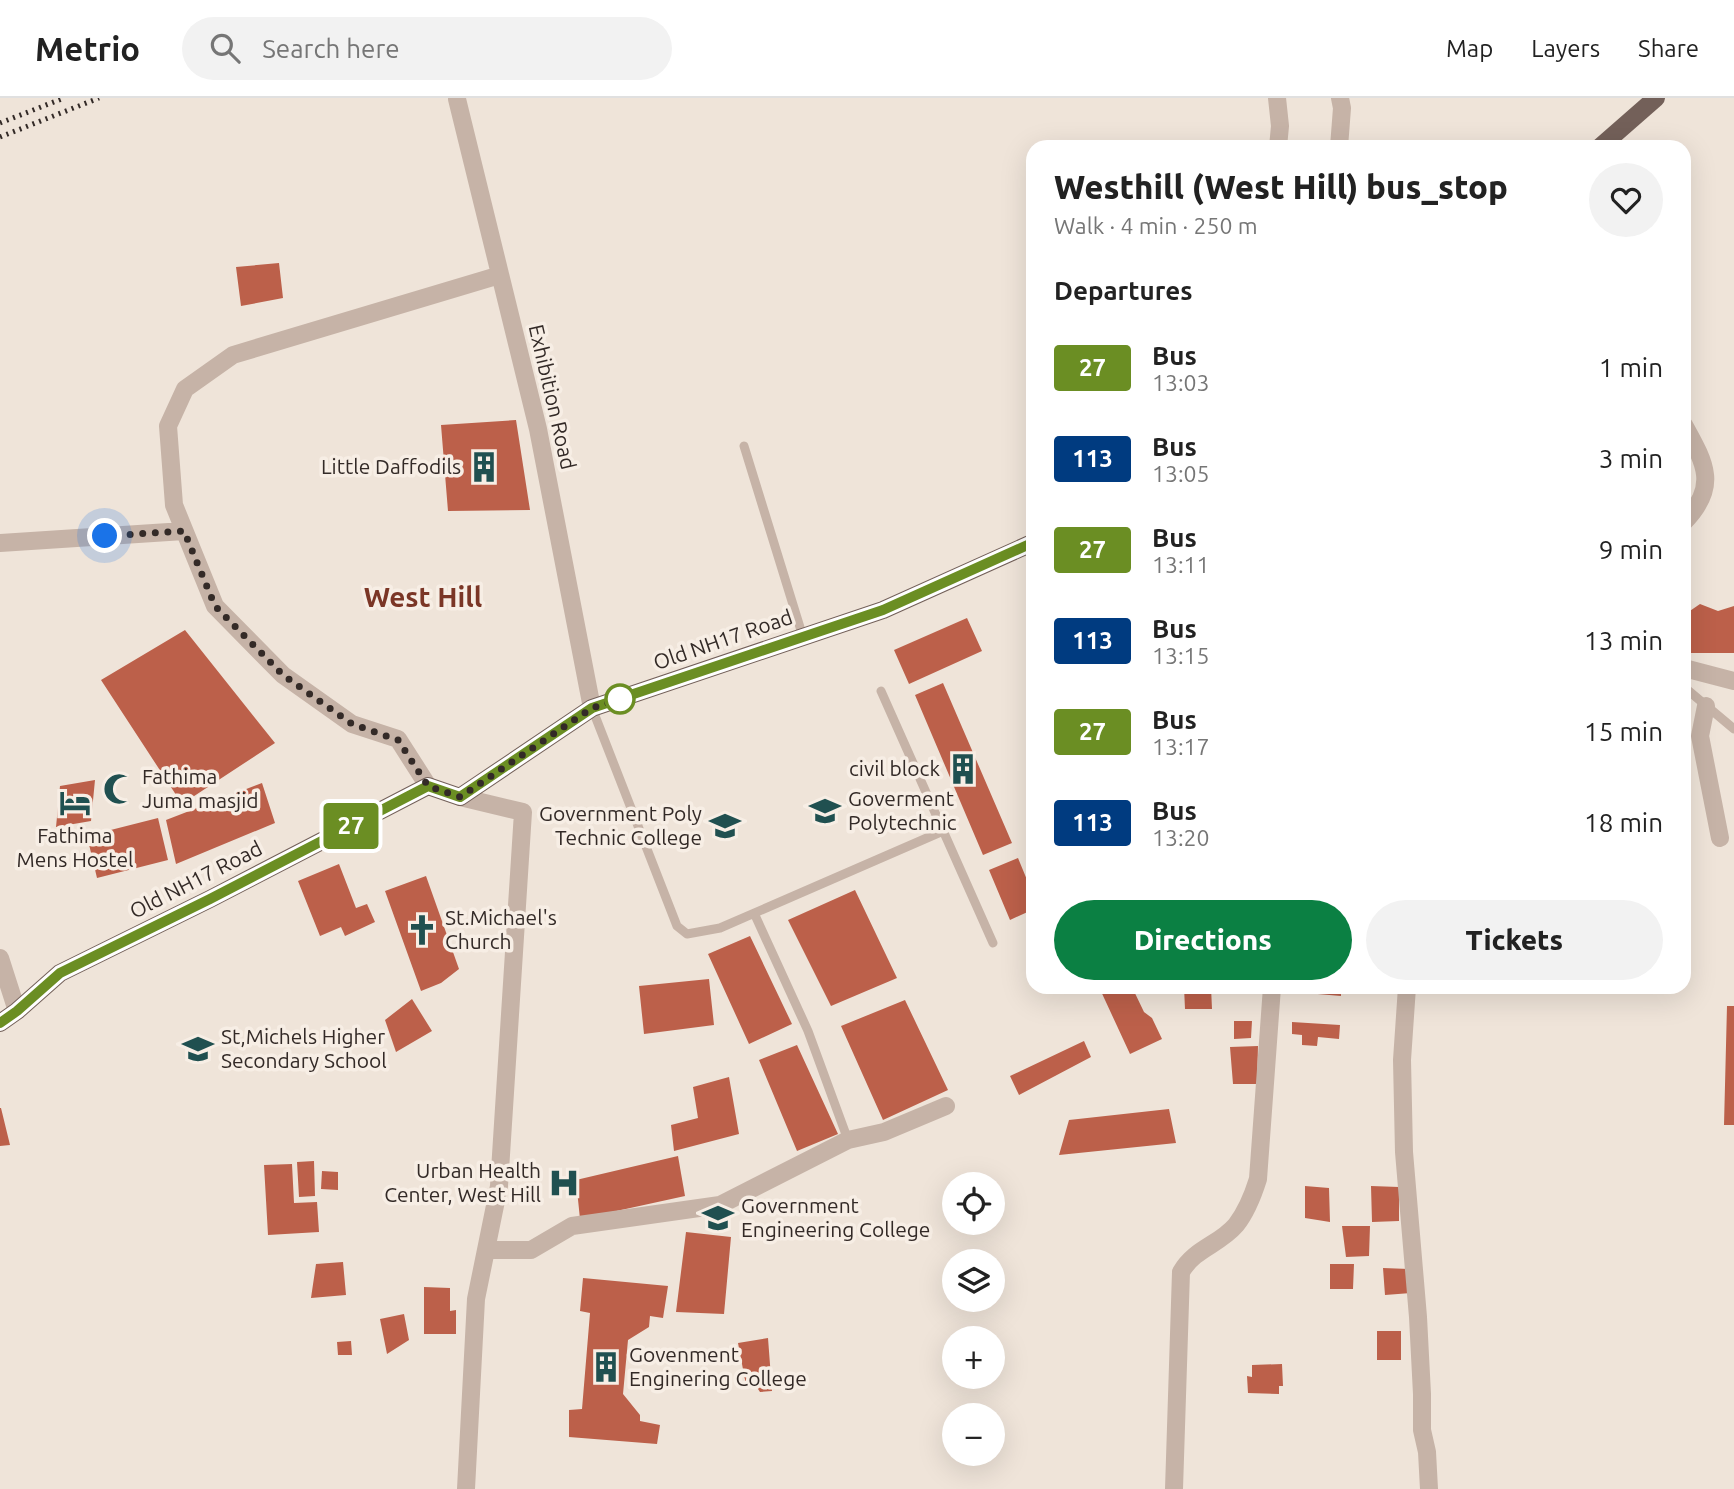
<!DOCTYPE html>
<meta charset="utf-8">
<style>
body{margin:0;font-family:Ubuntu,sans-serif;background:#f2f2f2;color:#222;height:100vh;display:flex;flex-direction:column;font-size:26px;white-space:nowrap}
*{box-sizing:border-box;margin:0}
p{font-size:23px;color:#767676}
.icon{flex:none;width:38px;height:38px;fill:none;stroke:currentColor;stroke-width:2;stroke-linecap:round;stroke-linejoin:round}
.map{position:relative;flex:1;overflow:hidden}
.drawer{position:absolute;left:1026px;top:42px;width:665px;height:854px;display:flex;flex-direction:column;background:#fff;border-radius:21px;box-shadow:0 7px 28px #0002}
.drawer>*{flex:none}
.badge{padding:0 14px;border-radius:5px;font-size:24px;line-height:46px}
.tools{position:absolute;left:942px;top:1074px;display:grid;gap:14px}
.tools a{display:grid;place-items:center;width:63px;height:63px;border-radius:50%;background:#fff;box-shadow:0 7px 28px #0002;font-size:35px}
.you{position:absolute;width:35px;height:35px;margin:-18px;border:5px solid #fff;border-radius:50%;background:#1a73e8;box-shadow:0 0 0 10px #1a73e833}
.map>.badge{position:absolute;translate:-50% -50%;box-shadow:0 0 0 4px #fff}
h2{padding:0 28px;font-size:26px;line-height:63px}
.round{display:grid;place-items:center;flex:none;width:74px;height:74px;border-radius:37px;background:#f2f2f2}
.headline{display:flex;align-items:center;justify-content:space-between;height:119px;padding:0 28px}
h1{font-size:33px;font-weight:800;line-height:52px}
.cta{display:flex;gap:14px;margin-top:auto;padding:14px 28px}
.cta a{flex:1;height:80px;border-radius:42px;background:#0b8043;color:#fff;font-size:28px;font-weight:800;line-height:80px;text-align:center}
.cta a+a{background:#f2f2f2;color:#222}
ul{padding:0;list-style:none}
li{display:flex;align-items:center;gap:21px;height:91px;padding:0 28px}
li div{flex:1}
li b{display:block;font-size:26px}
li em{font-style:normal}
li .badge{min-width:77px;font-weight:700;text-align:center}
header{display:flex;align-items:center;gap:42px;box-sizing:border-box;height:98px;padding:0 35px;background:#fff;border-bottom:2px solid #e0e0e0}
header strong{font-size:33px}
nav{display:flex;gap:38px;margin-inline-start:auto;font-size:24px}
.search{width:490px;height:63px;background:#f2f2f2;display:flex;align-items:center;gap:18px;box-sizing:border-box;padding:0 24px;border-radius:38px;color:#767676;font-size:26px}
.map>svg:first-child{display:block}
.building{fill:#bc604a}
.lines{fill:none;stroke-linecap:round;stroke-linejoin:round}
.service{stroke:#c6b3a7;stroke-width:9}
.minor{stroke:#c6b3a7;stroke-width:18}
.tertiary{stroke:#c6b3a7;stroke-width:18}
.primary{stroke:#736059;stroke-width:18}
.rail{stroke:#332a27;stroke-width:5;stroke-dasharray:2 5;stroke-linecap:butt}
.line-casing{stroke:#fff;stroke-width:16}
.line{stroke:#6b8e23;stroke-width:10}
.walk{stroke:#332a27;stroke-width:7;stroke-dasharray:0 12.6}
.stop-dot{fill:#fff;stroke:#6b8e23;stroke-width:3.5}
.labels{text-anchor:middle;stroke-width:7;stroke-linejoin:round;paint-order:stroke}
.street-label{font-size:21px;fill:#332a27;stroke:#f7eee5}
.poi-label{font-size:21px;fill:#332a27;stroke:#f7eee5;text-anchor:start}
.district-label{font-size:28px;font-weight:bold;fill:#7b3626;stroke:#f7eee5}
</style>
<header>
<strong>Metrio</strong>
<div class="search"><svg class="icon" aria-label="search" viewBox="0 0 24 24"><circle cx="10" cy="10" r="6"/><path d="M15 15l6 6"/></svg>Search here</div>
<nav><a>Map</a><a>Layers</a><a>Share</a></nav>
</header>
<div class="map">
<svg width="1734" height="1391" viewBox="0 0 1734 1391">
<rect width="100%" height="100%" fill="#efe4d9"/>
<path class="building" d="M279,165L283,200L241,208L236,169Z
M516,322L530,412L448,413L441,327Z
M1700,506L1718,513L1734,508V555H1684V517Z
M967,520L982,553L909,586L894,552Z
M185,532L275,645L182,706L101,582Z
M943,585L1012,745L983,757L915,597Z
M95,682L91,723L56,729L60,688Z
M262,685L275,725L176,766L166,722Z
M158,720L168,762L97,780L87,738Z
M1018,760L1032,794V812L1010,822L989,772Z
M339,766L356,810L367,806L375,824L345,838L341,829L320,838L298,783Z
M426,778L459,871L441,885L421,893L385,793Z
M855,792L897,880L831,908L788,822Z
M750,838L792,926L749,946L708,856Z
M709,881L714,927L644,936L639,888Z
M1099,889H1132L1144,914L1152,920L1162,941L1130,956Z
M1184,889H1211L1212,911H1185Z
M1307,889H1341V898L1306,895Z
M412,901L432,933L396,954L385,922Z
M905,902L948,992L883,1022L841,928Z
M1727,908H1734V1027H1724Z
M1234,923H1252L1251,940L1234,941Z
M1292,924L1340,927L1339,941L1318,939L1317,948L1302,947V937L1292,936Z
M1084,943L1091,959L1019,997L1010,978Z
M797,947L838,1036L797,1053L759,962Z
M1258,948L1257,986H1233L1230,949Z
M729,979L739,1036L674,1053L671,1027L698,1020L693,989Z
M0,1010H1L10,1047L0,1048Z
M1169,1011L1176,1045L1059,1057L1069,1022Z
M678,1058L685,1098L580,1121L576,1082Z
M314,1063L315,1098L299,1099L297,1064Z
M292,1066L294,1105L317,1104L319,1134L268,1137L264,1067Z
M322,1073L338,1074V1092L321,1091Z
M1305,1088L1329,1090L1330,1124L1305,1120Z
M1371,1088L1399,1089V1123L1372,1124Z
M1342,1128H1370L1369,1158L1346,1159Z
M686,1134L731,1139L724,1216L676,1214Z
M343,1164L346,1197L311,1200L316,1166Z
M1330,1166H1354L1353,1191H1330Z
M1383,1170L1409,1171L1411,1195L1385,1197Z
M583,1180L668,1188L663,1220L650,1218L649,1229L628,1242L623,1296L640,1317V1323L660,1327L657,1346L569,1339V1312L582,1311L590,1215L580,1213Z
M424,1189L450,1190V1213L456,1212V1236H424Z
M404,1216L409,1242L387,1256L380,1221Z
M1377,1233H1401V1262H1377Z
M768,1240L772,1293L760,1294L756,1288L746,1287L738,1245Z
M351,1243L352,1257H338L337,1244Z
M1282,1266L1283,1288H1279V1296L1248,1295L1247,1278L1252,1279V1267Z"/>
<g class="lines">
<path class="service" d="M744,348L803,539
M1684,589L1734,631
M881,593L993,845
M592,610L677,828L687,836L720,830L943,733
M754,815L808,933L848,1042"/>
<path class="minor" d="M1277,0L1280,28L1278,49
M457,1L538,331L592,610
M1339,49L1342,10L1340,0
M0,445L184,433
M1706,608L1700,638L1720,740
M428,688L398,641L352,626L283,577L215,508L174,407L168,328L185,291L233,257L500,177
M460,699L523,714L499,1088L476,1201L466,1391
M0,860L17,913
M1407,889L1402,962L1404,1054L1418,1219L1422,1296V1332L1427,1354L1429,1391
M486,1152H531L572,1128L720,1107L848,1042L884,1034L946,1008
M1174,1391L1181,1174C1195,1150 1219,1147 1236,1127C1247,1113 1253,1097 1258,1081L1272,889"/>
<path class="tertiary" d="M1684,327C1705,365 1719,388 1684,424
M1684,570L1734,583"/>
<path class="primary" d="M1600,49L1656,0
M0,925L17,913L60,875L210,801L428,688L460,699L592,610L883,512L1032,445"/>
<path class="rail" d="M0,25L64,0
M0,39L99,0"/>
</g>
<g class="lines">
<defs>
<path id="line" d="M0,925L17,913L60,875L210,801L428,688L460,699L592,610L883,512L1032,445"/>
</defs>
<use href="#line" class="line-casing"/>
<use href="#line" class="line"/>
<path class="walk" d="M105,438L184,433L215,508L283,577L352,626L398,642L428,688L460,699L592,610L620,601"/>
</g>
<defs>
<symbol id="building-bare" viewBox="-9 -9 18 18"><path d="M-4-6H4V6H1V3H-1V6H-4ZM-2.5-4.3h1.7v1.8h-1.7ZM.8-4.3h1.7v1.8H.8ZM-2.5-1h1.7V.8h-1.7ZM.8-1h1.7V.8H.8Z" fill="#205050" stroke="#f7eee5" stroke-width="2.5" paint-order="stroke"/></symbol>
<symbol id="mosque-bare" viewBox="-9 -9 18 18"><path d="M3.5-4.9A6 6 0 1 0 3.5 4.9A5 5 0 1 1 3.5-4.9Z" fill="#205050" stroke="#f7eee5" stroke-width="2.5" paint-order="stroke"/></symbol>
<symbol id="hotel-bare" viewBox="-9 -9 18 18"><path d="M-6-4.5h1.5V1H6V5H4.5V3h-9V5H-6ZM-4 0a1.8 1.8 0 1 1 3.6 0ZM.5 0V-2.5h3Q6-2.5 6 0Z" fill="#205050" stroke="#f7eee5" stroke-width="2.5" paint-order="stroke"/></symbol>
<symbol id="university-bare" viewBox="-9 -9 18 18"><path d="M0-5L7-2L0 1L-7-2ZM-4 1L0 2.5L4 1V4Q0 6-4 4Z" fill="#205050" stroke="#f7eee5" stroke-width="2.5" paint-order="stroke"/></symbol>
<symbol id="church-bare" viewBox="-9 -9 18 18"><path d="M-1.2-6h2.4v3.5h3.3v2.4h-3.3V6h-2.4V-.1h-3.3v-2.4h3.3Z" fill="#205050" stroke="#f7eee5" stroke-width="2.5" paint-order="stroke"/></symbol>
<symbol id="school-bare" viewBox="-9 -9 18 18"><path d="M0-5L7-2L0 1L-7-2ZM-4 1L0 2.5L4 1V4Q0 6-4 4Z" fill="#205050" stroke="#f7eee5" stroke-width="2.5" paint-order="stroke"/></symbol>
<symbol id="hospital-bare" viewBox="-9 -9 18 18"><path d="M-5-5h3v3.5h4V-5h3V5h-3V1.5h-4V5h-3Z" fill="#205050" stroke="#f7eee5" stroke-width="2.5" paint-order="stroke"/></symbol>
</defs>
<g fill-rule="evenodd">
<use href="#building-bare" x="462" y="347" width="44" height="44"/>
<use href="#building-bare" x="941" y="649" width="44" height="44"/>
<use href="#mosque-bare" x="97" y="669" width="44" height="44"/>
<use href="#hotel-bare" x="53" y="683" width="44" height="44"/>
<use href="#university-bare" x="803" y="691" width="44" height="44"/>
<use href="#university-bare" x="703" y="706" width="44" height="44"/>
<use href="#church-bare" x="400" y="810" width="44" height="44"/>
<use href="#school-bare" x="176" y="929" width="44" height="44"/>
<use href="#hospital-bare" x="542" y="1063" width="44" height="44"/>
<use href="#university-bare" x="696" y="1098" width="44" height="44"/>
<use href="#building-bare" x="584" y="1247" width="44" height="44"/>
</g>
<circle class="stop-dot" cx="620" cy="601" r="14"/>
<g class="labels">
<g class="street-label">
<text transform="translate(552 299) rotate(77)" y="7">Exhibition Road</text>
<text transform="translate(723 542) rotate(-19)" y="7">Old NH17 Road</text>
<text transform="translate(196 782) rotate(-27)" y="7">Old NH17 Road</text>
</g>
<g class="poi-label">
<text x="461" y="376" text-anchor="end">Little Daffodils</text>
<text x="940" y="678" text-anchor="end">civil block</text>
<text x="142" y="686">Fathima<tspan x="142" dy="24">Juma masjid</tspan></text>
<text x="848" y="708">Goverment<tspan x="848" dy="24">Polytechnic</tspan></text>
<text x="702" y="723" text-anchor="end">Government Poly<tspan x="702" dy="24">Technic College</tspan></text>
<text x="75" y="745" text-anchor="middle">Fathima<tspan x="75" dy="24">Mens Hostel</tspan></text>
<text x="445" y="827">St.Michael's<tspan x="445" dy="24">Church</tspan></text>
<text x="221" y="946">St,Michels Higher<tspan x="221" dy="24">Secondary School</tspan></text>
<text x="541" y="1080" text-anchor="end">Urban Health<tspan x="541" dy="24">Center, West Hill</tspan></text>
<text x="741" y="1115">Government<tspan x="741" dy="24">Engineering College</tspan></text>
<text x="629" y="1264">Govenment<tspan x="629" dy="24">Enginering College</tspan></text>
</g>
<g class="district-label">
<text x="423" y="509">West Hill</text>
</g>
</g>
</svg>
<div class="tools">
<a><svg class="icon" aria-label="locate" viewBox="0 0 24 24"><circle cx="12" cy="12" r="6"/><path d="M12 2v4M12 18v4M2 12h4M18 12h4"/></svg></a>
<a><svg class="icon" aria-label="layers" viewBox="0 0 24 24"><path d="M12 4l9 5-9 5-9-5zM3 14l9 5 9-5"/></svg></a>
<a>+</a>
<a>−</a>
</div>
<div class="you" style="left:105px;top:438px"></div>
<b class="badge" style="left:351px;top:728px;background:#6b8e23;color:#fff">27</b>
<section class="drawer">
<div class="headline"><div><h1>Westhill (West Hill) bus_stop</h1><p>Walk · 4 min · 250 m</p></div><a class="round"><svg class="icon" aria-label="heart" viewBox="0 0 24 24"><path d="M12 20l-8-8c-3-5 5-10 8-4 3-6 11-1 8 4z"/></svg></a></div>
<h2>Departures</h2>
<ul>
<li><span class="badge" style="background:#6b8e23;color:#fff">27</span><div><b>Bus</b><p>13:03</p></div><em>1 min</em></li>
<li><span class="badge" style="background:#003b80;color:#fff">113</span><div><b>Bus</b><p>13:05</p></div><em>3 min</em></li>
<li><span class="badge" style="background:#6b8e23;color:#fff">27</span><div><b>Bus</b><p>13:11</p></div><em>9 min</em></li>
<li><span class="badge" style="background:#003b80;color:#fff">113</span><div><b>Bus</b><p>13:15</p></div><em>13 min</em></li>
<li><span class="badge" style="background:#6b8e23;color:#fff">27</span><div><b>Bus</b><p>13:17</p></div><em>15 min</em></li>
<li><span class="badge" style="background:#003b80;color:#fff">113</span><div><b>Bus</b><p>13:20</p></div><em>18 min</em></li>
</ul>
<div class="cta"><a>Directions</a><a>Tickets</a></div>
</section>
</div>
